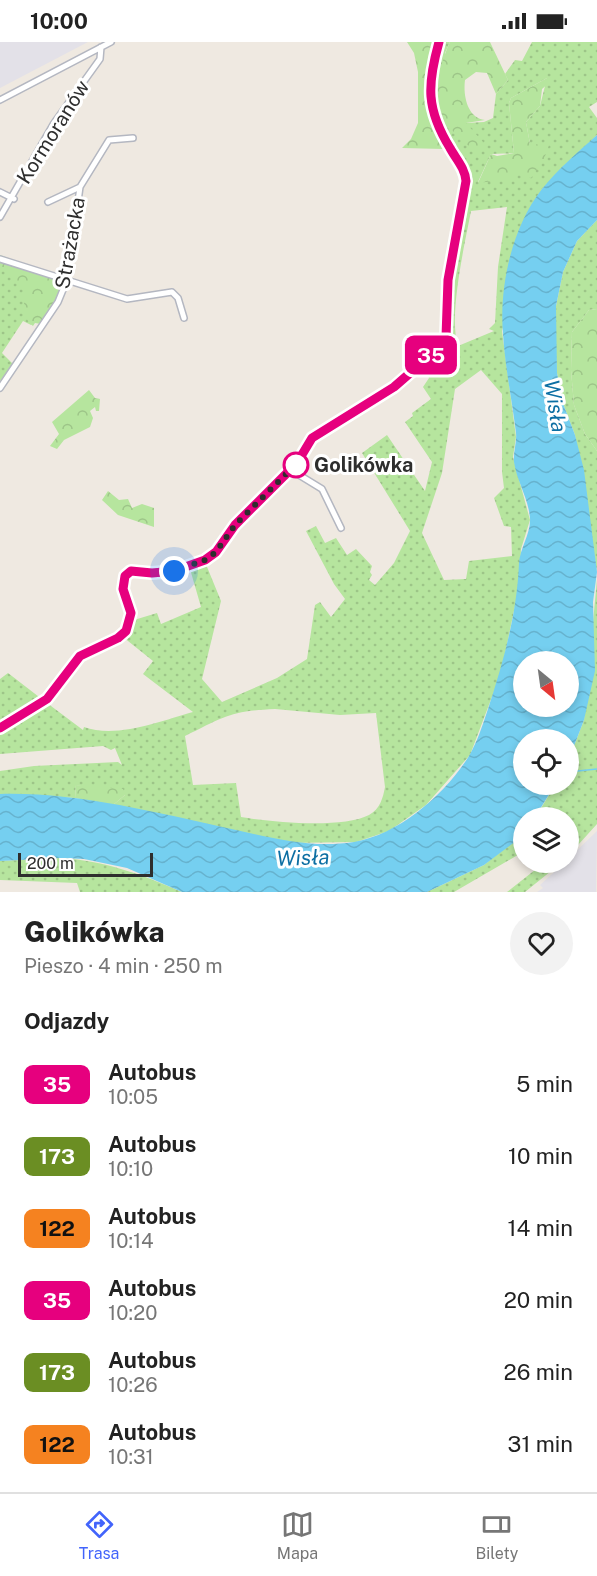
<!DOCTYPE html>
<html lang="pl">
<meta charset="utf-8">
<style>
body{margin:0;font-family:"Public Sans",sans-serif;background:#f2f2f2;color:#222;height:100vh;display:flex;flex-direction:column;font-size:22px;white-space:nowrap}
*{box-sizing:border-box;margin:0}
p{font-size:20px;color:#767676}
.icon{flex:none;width:33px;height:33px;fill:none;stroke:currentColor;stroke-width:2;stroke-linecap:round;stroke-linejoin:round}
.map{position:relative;height:850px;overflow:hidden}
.side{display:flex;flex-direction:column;background:#fff;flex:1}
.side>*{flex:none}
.badge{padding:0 12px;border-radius:9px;font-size:21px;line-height:39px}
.needle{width:39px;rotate:151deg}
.buttons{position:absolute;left:513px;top:609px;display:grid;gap:12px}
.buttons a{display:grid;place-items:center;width:66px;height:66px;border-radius:50%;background:#fff;box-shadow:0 3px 9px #0003;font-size:30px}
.scale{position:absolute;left:18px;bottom:15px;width:135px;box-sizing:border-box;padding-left:6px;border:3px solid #2e2e2e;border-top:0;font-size:16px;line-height:21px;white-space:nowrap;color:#2e2e2e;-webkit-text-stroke:4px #fff;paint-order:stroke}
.you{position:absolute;width:30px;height:30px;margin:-15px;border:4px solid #fff;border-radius:50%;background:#1a73e8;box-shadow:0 0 0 9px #1a73e833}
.map>.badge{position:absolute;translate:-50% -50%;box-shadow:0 0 0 3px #fff}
h2{padding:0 24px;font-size:22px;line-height:54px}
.round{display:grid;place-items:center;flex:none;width:63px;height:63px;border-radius:32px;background:#f2f2f2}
.overview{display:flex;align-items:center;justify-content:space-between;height:102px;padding:0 24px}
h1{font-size:28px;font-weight:800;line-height:45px}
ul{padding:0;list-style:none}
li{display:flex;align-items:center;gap:18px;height:72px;padding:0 24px}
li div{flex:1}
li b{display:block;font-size:22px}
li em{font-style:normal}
li .badge{min-width:66px;font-weight:700;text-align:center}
.status{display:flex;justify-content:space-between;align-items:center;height:42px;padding:0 30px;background:#fff;direction:ltr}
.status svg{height:16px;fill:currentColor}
.dock{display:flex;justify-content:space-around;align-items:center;height:84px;border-top:2px solid #e0e0e0;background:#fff;font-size:16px;color:#767676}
.dock a{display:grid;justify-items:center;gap:3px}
.dock .selected{color:#4264fb}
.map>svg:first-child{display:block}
.industrial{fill:#e3e1e8}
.grass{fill:url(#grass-dots);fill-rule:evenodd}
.forest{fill:url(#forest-crowns)}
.water{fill:url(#water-waves);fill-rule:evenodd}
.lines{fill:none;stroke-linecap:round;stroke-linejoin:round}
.stream{stroke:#75cff0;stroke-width:1.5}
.minor-casing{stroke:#b4b7c1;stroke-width:8}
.minor{stroke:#fff;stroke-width:5}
.line-casing{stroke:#fff;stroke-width:14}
.line{stroke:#e6007e;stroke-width:9}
.walk{stroke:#2e2e2e;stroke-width:6;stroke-dasharray:0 10.8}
.stop-dot{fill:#fff;stroke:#e6007e;stroke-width:3}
.labels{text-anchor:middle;stroke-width:6;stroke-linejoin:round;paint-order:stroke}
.street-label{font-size:20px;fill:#2e2e2e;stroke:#fff}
.stop-label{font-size:20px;font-weight:bold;fill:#2e2e2e;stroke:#fff;text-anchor:start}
.water-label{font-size:21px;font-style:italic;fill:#0d6fa3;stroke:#fff}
</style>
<div class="status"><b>10:00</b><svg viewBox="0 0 49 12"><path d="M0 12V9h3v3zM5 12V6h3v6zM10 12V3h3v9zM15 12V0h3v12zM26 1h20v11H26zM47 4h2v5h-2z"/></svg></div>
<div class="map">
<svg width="597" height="850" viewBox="0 0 597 850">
<defs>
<pattern id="grass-dots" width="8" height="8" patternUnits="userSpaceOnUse" patternTransform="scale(1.5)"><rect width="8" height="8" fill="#b6e59e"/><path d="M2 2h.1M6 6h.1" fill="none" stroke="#9dc588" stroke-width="1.8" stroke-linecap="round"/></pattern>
<pattern id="forest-crowns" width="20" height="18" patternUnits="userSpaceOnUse" patternTransform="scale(1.5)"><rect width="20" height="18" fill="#b6e59e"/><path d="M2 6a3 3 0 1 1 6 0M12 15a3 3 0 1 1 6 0" fill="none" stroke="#9dc588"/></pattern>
<pattern id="water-waves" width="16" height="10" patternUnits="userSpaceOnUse" patternTransform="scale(1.5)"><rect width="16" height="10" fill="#75cff0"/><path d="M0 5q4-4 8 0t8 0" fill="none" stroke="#66b2ce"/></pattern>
</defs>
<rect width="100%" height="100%" fill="#efe9e1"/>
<path class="industrial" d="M0,0H88L0,46Z
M597,789L596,850H537L543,846L540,843L564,821L568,820L569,816Z"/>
<path class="grass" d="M442,0H450L445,11L466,81L484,80L493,76L496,52L508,38L505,32L515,18L522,19L532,0H597V60L589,65L597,76V93L542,147L502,289L516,395L513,415L530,478L521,507L520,540L501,631L470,713L426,763L389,789L356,800L289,801L113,763L125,753L76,743L75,756L0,752V729L34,724L118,720L122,723L115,706L111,708L103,704L0,712V689L47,661L83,688L84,685C116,697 161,679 193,670L143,632L153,619L123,595L134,578L157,571L161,582L201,565L190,527L205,520L221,559L202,637L222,660L277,636L307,617L315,563L320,560L331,575L345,557L334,542L306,489L316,484L325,501L336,496L347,513L356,507L372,524L370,530L372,533L369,538L375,543L394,521L410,489L362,411L387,393L425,449L432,420L405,380L413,374L412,371L431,357L423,345L429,336L423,323L440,310L448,297L450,242L469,137V129C435,80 425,60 442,0ZM547,36L540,64L526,80L530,102L478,140L491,112L514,111L509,61L511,56ZM507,165L498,225L495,281L489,287L494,289L458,304C448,274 465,201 471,169ZM481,328L502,352V430L504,446L494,456L504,484L511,485L512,514L469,519L466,537L444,538L422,491L442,431L455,347ZM275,667L340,673L376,671L385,745C383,756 380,767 369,773C342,787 271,780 241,775L236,741L193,743L185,694C224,675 230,669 275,667Z
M597,178V267L589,268L572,290L571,328L574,363L585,392L597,409V530L575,393L564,364L557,331L555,299L556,264L563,230L577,199Z
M0,213L65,237L52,266L31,283L23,279L2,311L13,322L0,339Z
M597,537V782L569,813L568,776H535L555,743L568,742L569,717L584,678Z
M8,631L43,658L0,684V637Z
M523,791V810L454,850H427L484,823Z
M61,816C105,819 141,832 182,850H80L77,841L0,838V819Z
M545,820L561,821L525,850H507Z"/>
<path class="forest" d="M407,0H436L427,45L431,75L444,107L402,106L411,97L418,81V30L414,11Z
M450,0H490L508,38L496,52L487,31L476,30L465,38C463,53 467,76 485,78L466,81L483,100L477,112C466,101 452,90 444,78C431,57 440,21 450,0Z
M547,36L549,41L542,47L540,64L526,80L530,102L549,103L544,117L531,136L518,131L509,143L501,138L478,141L491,112L497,114L514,111L509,61L511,56Z
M2,220L63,240L52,266L41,282L35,281L33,284C21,275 25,260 24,248L1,226Z
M597,267V409L585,392L574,363L571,328L572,290L589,268Z
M89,348L95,356L100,357L99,369H96L95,365L90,369L93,376L90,385L64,398L57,407L50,404L59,392L52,380Z
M108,449L119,458L128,457L132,466L142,462L154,466V485L118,473L102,458Z
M76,743L123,747L125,753L113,763L75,756Z"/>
<path class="water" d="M597,93V178L577,199L563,230L556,264L557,331L564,364L575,393L584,428L597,530L593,560L595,629L584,678L569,717L568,698H524V742L555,743L535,775L524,776L523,791L520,796L484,823L427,850H182L127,826L84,817L61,816L0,819V752C76,750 153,770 227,786C270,795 309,807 354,800C400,792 445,752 469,714C477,700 482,685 487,670C503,621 517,573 519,521C520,506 531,491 530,476C528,455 517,440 514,420C513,410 517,401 516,391C512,358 505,325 503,292C499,244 512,185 542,147C558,127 578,110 597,93ZM524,620H568V664H524Z"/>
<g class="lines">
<path class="stream" d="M568,730L597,727"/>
<defs>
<path id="minor" d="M0,58L111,0
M0,150L14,157
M48,160L80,145
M0,175L54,81L100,17L101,5
M0,217L127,257L172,250L178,256L184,276
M0,346L58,260L67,238L80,145L109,98L133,96
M291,428L322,447L341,486
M0,686L47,657L80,614L118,596L126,589L131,571L123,547L125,534L131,529L152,531L174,529L205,518L216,510L235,483L297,421L312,396L394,345L443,300L448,238L466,139C465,126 456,117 450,106C426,68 427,43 439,0"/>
</defs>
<use href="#minor" class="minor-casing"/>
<use href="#minor" class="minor"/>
</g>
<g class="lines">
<defs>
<path id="line" d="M0,686L47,657L80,614L118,596L126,589L131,571L123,547L125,534L131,529L152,531L174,529L205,518L216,510L235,483L297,421L312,396L394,345L440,305L446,295L448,238L466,139C465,126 456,117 450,106C426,67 427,43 439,0"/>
</defs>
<use href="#line" class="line-casing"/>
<use href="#line" class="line"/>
<path class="walk" d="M174,529L205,518L216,510L235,483L297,421L296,423"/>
</g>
<circle class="stop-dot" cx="296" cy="423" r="12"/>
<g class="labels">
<g class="street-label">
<text transform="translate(53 90) rotate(-58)" y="7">Kormoranów</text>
<text transform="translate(70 201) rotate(-80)" y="7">Strażacka</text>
</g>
<g class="stop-label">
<text x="314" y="430">Golikówka</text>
</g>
<g class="water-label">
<text transform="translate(555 364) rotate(81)" y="7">Wisła</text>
<text transform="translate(303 816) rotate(-2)" y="7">Wisła</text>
</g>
</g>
</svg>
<div class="buttons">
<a><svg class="needle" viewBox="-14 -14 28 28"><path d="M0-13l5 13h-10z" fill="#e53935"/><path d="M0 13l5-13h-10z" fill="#767676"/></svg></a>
<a><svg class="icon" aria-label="locate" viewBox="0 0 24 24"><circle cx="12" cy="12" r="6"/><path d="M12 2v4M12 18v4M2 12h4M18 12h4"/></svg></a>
<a><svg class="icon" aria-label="layers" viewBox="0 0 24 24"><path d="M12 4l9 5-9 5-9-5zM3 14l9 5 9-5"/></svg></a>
</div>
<div class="scale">200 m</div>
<div class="you" style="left:174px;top:529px"></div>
<b class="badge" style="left:431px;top:313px;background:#e6007e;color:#fff">35</b>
</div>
<section class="side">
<div class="overview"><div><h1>Golikówka</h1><p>Pieszo · 4 min · 250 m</p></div><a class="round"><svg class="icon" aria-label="heart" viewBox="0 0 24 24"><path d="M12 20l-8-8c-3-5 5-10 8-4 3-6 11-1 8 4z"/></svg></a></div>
<h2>Odjazdy</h2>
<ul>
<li><span class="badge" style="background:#e6007e;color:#fff">35</span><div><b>Autobus</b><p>10:05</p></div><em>5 min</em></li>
<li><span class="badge" style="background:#6b8e23;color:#fff">173</span><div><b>Autobus</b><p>10:10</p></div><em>10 min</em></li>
<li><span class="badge" style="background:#f58220;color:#111">122</span><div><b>Autobus</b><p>10:14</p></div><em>14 min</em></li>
<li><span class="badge" style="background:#e6007e;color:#fff">35</span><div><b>Autobus</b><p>10:20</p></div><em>20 min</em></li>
<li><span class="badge" style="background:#6b8e23;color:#fff">173</span><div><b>Autobus</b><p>10:26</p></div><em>26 min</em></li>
<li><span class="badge" style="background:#f58220;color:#111">122</span><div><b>Autobus</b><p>10:31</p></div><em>31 min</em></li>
</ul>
</section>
<nav class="dock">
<a class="selected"><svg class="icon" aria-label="directions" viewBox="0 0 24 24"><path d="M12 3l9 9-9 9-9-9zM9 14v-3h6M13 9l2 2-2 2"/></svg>Trasa</a>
<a><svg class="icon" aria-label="map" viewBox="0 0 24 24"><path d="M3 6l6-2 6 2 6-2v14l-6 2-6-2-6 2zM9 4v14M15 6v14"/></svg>Mapa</a>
<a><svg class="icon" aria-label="tickets" viewBox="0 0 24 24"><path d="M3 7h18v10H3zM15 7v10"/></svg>Bilety</a>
</nav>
